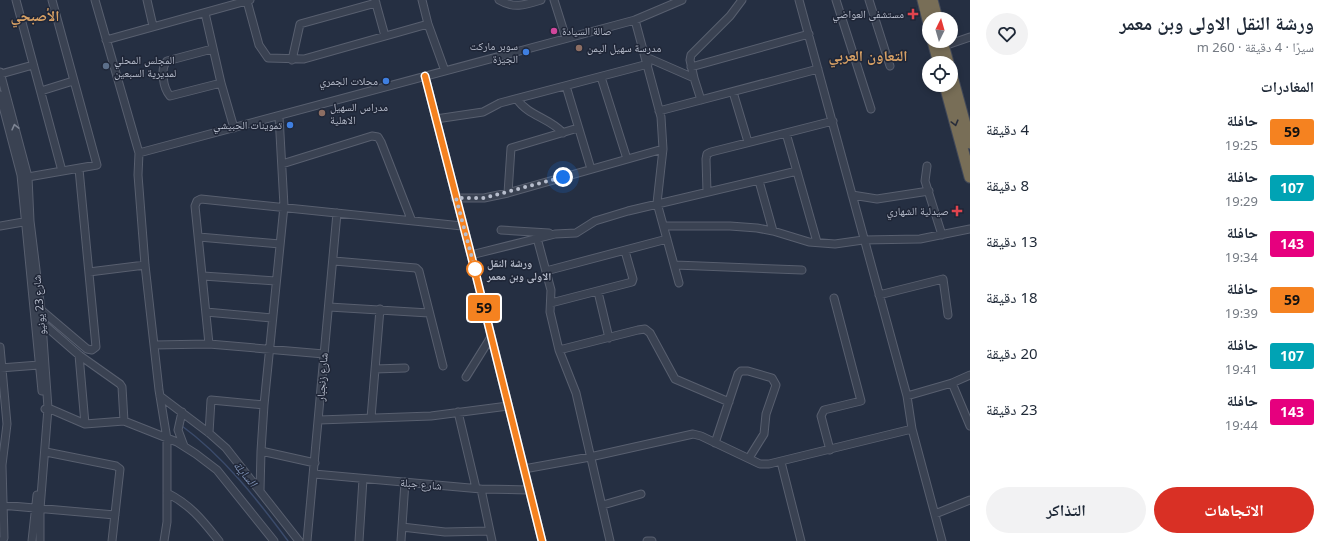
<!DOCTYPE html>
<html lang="ar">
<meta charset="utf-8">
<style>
body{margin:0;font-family:"Noto Sans","Noto Naskh Arabic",sans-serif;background:#f2f2f3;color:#1f2937;direction:rtl;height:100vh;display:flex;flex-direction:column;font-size:15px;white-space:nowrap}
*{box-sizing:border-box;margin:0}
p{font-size:13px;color:#747a83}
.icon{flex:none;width:22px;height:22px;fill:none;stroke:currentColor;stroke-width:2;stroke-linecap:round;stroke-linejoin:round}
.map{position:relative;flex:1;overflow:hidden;direction:ltr}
.panel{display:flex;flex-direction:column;background:#fff;width:360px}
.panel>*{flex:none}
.badge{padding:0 8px;border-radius:3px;font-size:14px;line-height:26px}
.needle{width:26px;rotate:5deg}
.fabs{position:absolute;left:922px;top:12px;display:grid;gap:8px}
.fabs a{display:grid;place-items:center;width:36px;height:36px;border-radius:50%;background:#fff;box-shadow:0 2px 6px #0003;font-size:20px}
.you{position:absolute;width:20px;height:20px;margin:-10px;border:3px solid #fff;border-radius:50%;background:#1a73e8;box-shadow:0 0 0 6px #1a73e833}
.map>.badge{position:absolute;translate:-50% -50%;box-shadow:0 0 0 2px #fff}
h2{padding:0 16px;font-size:15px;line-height:36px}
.round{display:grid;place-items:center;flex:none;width:42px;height:42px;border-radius:21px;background:#f2f2f3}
.head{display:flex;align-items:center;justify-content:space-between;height:68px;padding:0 16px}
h1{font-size:19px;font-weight:700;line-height:30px}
.button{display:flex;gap:8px;margin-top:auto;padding:8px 16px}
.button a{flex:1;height:46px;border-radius:24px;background:#d93025;color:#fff;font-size:16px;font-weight:700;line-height:46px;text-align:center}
.button a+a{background:#f2f2f3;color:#1f2937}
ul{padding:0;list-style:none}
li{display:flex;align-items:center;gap:12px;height:56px;padding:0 16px}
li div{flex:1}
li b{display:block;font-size:15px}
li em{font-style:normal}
li .badge{min-width:44px;font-weight:700;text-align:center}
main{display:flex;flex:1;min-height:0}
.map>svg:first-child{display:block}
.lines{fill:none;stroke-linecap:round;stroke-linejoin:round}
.stream{stroke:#3b4b6b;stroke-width:1.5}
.minor-casing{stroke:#585f6f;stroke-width:9}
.highway-casing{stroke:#424959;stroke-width:13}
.minor{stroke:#3a4252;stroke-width:7}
.highway{stroke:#786e57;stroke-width:11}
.oneway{stroke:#282d3a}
.oneway2{stroke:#7f8695}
.line-casing{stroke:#fff;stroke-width:9}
.line{stroke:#f58220;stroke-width:6}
.walk{stroke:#b7bdcc;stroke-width:4;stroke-dasharray:0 7.2}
.health-dot{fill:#e0444e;stroke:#1f2637;stroke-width:1.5}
.hotel-dot{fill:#d1479c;stroke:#1f2637;stroke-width:1.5}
.education-dot{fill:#8d6e63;stroke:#1f2637;stroke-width:1.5}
.shop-dot{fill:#3f7fe0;stroke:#1f2637;stroke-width:1.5}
.service-dot{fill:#5c6f8a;stroke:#1f2637;stroke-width:1.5}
.stop-dot{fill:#fff;stroke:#f58220;stroke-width:2}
.labels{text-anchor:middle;stroke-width:3;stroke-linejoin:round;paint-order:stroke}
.poi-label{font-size:11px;fill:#b7bdcc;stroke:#1f2637;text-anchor:end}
.stop-label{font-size:11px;font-weight:bold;fill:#b7bdcc;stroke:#1f2637;text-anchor:start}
.street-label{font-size:11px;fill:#b7bdcc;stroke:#1f2637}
.water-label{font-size:12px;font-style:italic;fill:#7d90b3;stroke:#1f2637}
.district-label{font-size:15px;font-weight:bold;fill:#d8a165;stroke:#1f2637}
</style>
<main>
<section class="panel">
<div class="head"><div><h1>ورشة النقل الاولى وبن معمر</h1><p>سيرًا · 4 دقيقة · 260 m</p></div><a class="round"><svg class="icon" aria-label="heart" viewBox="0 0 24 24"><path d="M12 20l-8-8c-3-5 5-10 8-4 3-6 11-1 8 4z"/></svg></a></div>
<h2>المغادرات</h2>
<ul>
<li><span class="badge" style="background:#f58220;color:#111">59</span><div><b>حافلة</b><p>19:25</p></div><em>4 دقيقة</em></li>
<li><span class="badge" style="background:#00a3b4;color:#fff">107</span><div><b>حافلة</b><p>19:29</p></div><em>8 دقيقة</em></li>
<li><span class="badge" style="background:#e6007e;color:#fff">143</span><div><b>حافلة</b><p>19:34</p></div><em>13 دقيقة</em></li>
<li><span class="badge" style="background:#f58220;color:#111">59</span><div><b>حافلة</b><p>19:39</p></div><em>18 دقيقة</em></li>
<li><span class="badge" style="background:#00a3b4;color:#fff">107</span><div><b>حافلة</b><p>19:41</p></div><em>20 دقيقة</em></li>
<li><span class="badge" style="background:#e6007e;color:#fff">143</span><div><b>حافلة</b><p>19:44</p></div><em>23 دقيقة</em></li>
</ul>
<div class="button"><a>الاتجاهات</a><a>التذاكر</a></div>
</section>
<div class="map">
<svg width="970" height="541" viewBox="0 0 970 541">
<rect width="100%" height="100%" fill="#252f42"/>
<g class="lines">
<path class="stream" d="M182,426C223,456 257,499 288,541"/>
<defs>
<path id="minor" d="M16,0L62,171
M95,0L139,153L138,175L145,265L159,390L167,439V522L164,541
M147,0L153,26
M375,0L385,36
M422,0L428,24L445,71
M499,0C514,9 525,5 541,0
M554,0L566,38
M799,0L907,396L912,429L942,541
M836,0L871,109
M869,0L890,66
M247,1L259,45L268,58L304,59L428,24
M205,13L221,83L234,128
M635,20L661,117L663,149L657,203L679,283
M106,40L250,0
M944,46L970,37
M212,49L167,61C160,68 163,88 170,96L174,95L221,83
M646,57L694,78L701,100
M292,60L300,24L376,3
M691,67L809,34
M0,72L28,177L30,221L41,310L48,408L40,509V541
M1,74L33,65
M425,76L471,255L542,541
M601,77L627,159
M694,78L690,60L691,55L730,16L742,0
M566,86L591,169
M41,91L73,81
M733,92L748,142
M0,95L21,175L42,391
M517,99C528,116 550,118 563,133
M659,111L818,69
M436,119L483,112L500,103L648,64
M786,133L817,242
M139,153L635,20L682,0
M282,164L372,136L378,137L381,142L411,219
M927,166L925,181L942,235
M28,177L97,165L52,0
M759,181L773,231
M707,192L706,159L707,154L711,152L833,121
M508,193L511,148L578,128
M852,195L877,199L929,191
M455,198H484L508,193L663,149
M0,226L29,221
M664,226H730L757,228L773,231L809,242L835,244L863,240L920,239L970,229
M501,230L549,233
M199,237L280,244
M537,238L551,290L550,312L559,350L576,393L610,541
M471,255L555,234L576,233L595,221L628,211L797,171
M334,261L416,268L419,271L443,366
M675,265L802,270
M546,271L667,239
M89,272L145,265
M203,276L276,281
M598,292L609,338
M879,295L943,279L948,315
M551,303L632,282L633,279L625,251
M329,307L429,313
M41,310L87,349L92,350L96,347L79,169
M206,312L272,318
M41,322L79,355L120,384L122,387L124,421
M209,344L195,206L197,201L201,199L462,226
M154,345L209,344L324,354
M0,347L7,424L2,465L4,538L2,541
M559,350L638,330L645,329L650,333L675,379L729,402
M79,355L85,424
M0,368L39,365
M375,369L405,368
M466,377L491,337
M952,383L970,426
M160,396L209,433L226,448L299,541
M907,396L952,383L970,375
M45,409L48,408L85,424L124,421L177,442L196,454L217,470L274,541
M182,412L178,430L184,446
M458,412L476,488
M371,418L380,309
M319,420L431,416L508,406
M209,433L211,400L264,405
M715,443L738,374L741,371H748L772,378L776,385L766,414L764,434L749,458
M830,450L821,416L824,410L861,401L834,298
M261,451L315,463
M46,452L116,466L120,469L112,541
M781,462L801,541
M524,469L590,457L693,434L701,436L760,464H769L912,429
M314,474L481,489L529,490
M481,489L492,541
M260,491L261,451L264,405L284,206L279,116
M167,493C191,505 203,521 219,541
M0,505L115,515
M603,505L641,494
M935,514L970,500
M402,527L445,532L489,531
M32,541L37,495
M307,541L337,213
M359,541L363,479
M401,541L405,482
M647,541H652"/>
<path id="highway" d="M923,0L929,24
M932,0L937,19
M933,41L939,63
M942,41L948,63
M951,73L970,143
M945,85L970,177"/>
</defs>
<use href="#minor" class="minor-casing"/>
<use href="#highway" class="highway-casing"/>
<use href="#minor" class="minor"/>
<use href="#highway" class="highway"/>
</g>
<defs><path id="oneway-chevron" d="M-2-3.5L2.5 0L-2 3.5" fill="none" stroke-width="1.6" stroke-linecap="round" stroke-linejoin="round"/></defs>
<use class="oneway" href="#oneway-chevron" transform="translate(955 123) rotate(75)"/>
<use class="oneway2" href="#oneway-chevron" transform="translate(15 127) rotate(-104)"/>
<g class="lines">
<defs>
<path id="line" d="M425,76L471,255L542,541"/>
</defs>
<use href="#line" class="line-casing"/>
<use href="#line" class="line"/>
<path class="walk" d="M475,269L456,198H484L563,177"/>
</g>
<g class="health-dot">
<path d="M911 8h4v4h4v4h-4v4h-4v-4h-4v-4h4z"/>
<path d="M955 205h4v4h4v4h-4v4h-4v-4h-4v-4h4z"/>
</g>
<circle class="hotel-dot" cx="554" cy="31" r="4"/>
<g class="education-dot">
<circle cx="579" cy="48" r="4"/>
<circle cx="322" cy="113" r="4"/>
</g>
<g class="shop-dot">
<circle cx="526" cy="52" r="4"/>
<circle cx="386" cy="81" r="4"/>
<circle cx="290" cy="125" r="4"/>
</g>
<circle class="service-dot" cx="106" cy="66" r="4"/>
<circle class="stop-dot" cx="475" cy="269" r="8"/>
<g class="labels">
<g class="poi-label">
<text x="904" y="18">مستشفى العواضي</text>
<text x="562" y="35" text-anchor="start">صالة السيادة</text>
<text x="518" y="50">سوبر ماركت<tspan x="518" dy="13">الجيزة</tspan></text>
<text x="587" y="52" text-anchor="start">مدرسة سهيل اليمن</text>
<text x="114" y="64" text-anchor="start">المجلس المحلي<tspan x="114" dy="13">لمديرية السبعين</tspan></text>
<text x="378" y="85">محلات الجمري</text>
<text x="330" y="111" text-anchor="start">مدراس السهيل<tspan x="330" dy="13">الاهلية</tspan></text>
<text x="282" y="129">تموينات الحبيشي</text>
<text x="949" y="215">صيدلية الشهاري</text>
</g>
<g class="stop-label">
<text x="487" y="267">ورشة النقل<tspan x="487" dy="13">الاولى وبن معمر</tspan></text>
</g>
<g class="street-label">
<text transform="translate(39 305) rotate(-95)" y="4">شارع 23 يونيو</text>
<text transform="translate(322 377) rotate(-86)" y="4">شارع زنجبار</text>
<text transform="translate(421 484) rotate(5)" y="4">شارع جبلة</text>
</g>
<g class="water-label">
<text transform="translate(245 474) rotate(50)" y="4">السايلة</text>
</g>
<g class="district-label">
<text x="35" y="21">الأصبحي</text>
<text x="868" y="61">التعاون العربي</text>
</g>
</g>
</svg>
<div class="fabs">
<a><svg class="needle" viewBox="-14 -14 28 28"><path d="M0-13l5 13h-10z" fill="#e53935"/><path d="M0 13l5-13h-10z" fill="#747a83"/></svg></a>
<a><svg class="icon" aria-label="locate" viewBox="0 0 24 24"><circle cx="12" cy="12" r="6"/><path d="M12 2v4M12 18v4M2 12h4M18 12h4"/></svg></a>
</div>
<div class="you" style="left:563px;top:177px"></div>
<b class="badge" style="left:484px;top:308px;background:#f58220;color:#111">59</b>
</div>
</main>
